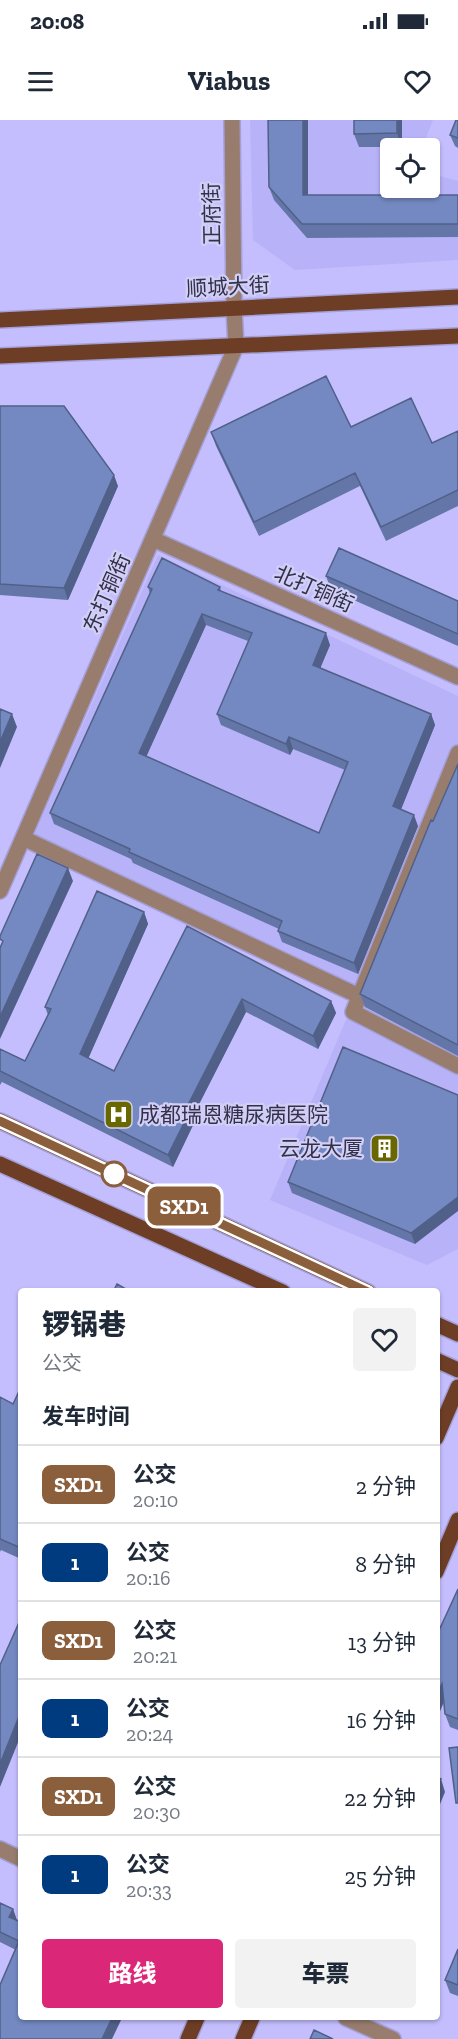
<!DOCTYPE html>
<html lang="zh">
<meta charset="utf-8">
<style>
body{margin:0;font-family:"Zilla Slab","Noto Sans SC",serif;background:#f2f2f3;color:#1f2937;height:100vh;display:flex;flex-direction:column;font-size:22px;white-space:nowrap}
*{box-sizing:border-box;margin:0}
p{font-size:20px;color:#747a83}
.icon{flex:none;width:33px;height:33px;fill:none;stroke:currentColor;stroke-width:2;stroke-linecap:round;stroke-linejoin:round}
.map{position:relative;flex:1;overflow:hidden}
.drawer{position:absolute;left:18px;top:1168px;width:422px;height:732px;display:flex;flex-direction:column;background:#fff;border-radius:6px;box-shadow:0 2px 4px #0004}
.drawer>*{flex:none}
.badge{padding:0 12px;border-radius:9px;font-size:21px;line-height:39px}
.fabs{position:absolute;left:380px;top:18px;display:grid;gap:12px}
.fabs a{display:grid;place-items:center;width:60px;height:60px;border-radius:6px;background:#fff;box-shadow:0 2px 4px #0004;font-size:30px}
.map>.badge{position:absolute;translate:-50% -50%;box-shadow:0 0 0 3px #fff}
h2{padding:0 24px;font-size:22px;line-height:54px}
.round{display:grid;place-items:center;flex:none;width:63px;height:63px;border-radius:6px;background:#f2f2f3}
.head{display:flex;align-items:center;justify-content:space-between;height:102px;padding:0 24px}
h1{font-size:28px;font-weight:800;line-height:45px}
.primary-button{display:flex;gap:12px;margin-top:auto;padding:12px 24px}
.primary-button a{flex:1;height:69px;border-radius:6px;background:#db2777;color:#fff;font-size:24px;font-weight:800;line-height:69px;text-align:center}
.primary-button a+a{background:#f2f2f3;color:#1f2937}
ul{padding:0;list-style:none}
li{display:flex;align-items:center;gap:18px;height:78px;padding:0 24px;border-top:2px solid #e0e1e3}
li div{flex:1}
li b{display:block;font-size:22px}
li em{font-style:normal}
li .badge{min-width:66px;font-weight:700;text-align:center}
.status{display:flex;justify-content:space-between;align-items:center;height:42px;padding:0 30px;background:#fff;direction:ltr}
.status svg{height:16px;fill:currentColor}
header{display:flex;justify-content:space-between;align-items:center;height:78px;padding:0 24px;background:#fff;font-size:27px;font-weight:800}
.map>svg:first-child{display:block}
.built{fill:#b8b2f8}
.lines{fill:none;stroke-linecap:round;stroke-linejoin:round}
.minor-casing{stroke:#a49fd6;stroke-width:18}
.major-casing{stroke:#a49fd6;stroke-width:18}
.minor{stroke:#987d6f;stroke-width:15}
.major{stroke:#6d3e25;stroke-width:15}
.wall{fill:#6476a7;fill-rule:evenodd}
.shaded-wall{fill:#516088}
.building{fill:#7489c2;stroke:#516088;stroke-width:1.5;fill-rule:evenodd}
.line-casing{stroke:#fff;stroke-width:14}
.line{stroke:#8b5e3c;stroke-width:9}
.stop-dot{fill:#fff;stroke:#8b5e3c;stroke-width:3}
.labels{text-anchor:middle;stroke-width:4.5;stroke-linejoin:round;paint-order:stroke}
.street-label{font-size:21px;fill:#33304a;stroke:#d2cff6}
.poi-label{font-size:21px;fill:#33304a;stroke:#d2cff6;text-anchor:start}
</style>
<div class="status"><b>20:08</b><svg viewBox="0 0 49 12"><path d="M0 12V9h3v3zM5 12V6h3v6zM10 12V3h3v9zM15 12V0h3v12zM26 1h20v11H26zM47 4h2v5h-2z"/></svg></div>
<header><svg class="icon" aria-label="menu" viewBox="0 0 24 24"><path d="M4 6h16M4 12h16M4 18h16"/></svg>Viabus<svg class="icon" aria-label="heart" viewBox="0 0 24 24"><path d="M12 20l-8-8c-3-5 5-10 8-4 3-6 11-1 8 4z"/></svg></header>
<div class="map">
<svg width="458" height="1919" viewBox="0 0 458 1919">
<rect width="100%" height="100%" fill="#c4befe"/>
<path class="built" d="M250,0H433L422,28H390V68H429V53L458,61V140L295,150L253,120Z
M158,435L458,576V1129L427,1145L270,1080L353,883L28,729Z"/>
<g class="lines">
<defs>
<path id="minor" d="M153,419L458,557
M458,633L353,892L458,946
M23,718L359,876
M0,771L236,226L234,188L232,0
M0,1729L21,1739
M346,1898L393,1919"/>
<path id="major" d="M0,200L458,177
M0,236L458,216
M0,1001L368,1172
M0,1044L283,1172
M436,1204L458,1214
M436,1240L458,1250
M436,1318L458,1267
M436,1452L458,1400
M188,1919L197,1898
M243,1919L252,1898"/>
</defs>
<use href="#minor" class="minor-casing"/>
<use href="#major" class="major-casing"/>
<use href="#minor" class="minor"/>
<use href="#major" class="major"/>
</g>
<path class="wall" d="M268,0H308V75H458V117L307,118L274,80L269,67Z
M354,0H402V27H359L354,14Z
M458,0V28L455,26L450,15Z
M0,286L118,366L68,480L0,475Z
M351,307L432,323L458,311V386L386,421L360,366L259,416L216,326L211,312Z
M326,456L458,481V526L331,470Z
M148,467H220L221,471L330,525L320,548L431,594L435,605L401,689L418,706L358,854L282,822L278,811L279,809L133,743L131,739L54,704L50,693L150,474ZM206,505L248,521L217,594L221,605L290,635L293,629L345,650L319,713L146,636Z
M458,644V936L365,887L360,874Z
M144,792L148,804L88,938L114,951L187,806L331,881L336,893L318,929L246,892L193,996L195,1001L173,1047L2,962L0,965V929L25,941L48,895L45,887Z
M458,975L415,1124L292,1073L288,1062Z
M21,1267V1439L1,1430L0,1432V1277L13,1284Z
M458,1469V1610L450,1607L445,1594L444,1583Z
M0,1783L13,1789L17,1800L21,1802V1898L16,1830L0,1822Z
M458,1829V1876L450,1873L445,1860Z"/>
<path class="shaded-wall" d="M303,0H308V89L303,75Z
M397,0H402V27L397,13Z
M114,355L118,366L68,480L64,468Z
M202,494L206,505L143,644L139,633Z
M326,513L330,525L317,556L313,545Z
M12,594L17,607L0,648V622Z
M431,594L435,605L398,697L393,686Z
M289,617L293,629L290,635L286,624Z
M414,695L418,706L358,854L354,843Z
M68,748L73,761L0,919V897Z
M144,792L148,804L85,946L80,934Z
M242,879L246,892L193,996L195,1001L173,1047L168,1035L187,987Z
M331,881L336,893L318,929L313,916Z
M458,1077V1091L415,1124L411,1113Z
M442,1564L446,1577L436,1601V1576Z
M18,1599L21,1607V1615L0,1667V1644Z
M441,1659L445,1672L436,1694V1669Z
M13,1789L17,1801L9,1797Z
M112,1898H122L112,1919H102Z"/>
<path class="building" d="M268,0H303V75H458V104H302L269,67Z
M354,0H397V13L354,14Z
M456,0H458V18L450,15Z
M326,256L351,307L411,278L432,323L458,311V370L381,407L355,353L254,402L211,312Z
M0,286H64L114,355L64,468L0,464Z
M339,428L458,481V514L326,456Z
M162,438L220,467L218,470L326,513L313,545L431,594L393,686L414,695L354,843L278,811L282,801L129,732L130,729L50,693L152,469L148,467ZM202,494L252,513L217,594L286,624L289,617L348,642L319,713L139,633Z
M0,589L12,594L0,622Z
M458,644V925L360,874L431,700L433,701Z
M37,734L68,748L0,897V828L3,821L0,819V816Z
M97,771L144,792L80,934L114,951L187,806L331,881L313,916L242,879L187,987L191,989L168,1035L0,951V929L25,941L51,889L45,887Z
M343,927L458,975V1077L411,1113L288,1062Z
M117,1164L131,1172H113Z
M21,1267V1428L0,1419V1277L13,1284Z
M458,1469V1599L445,1594L442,1564L436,1576V1517Z
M21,1498V1600L18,1599L0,1644V1545Z
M458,1627V1683H456L449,1628Z
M436,1657L441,1659L436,1669Z
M0,1783L13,1789L9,1797L21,1802V1898H112L102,1919H0V1865L19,1821L0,1812Z
M458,1829V1865L445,1860Z
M314,1910L333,1919H310Z"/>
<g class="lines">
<defs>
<path id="line" d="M0,1001L368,1172"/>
</defs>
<use href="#line" class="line-casing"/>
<use href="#line" class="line"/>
</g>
<defs>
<symbol id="hospital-square" viewBox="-11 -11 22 22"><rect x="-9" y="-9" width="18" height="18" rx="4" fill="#696700" stroke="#d2cff6"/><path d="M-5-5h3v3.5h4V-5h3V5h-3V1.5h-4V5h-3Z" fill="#fff"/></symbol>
<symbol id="building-square" viewBox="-11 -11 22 22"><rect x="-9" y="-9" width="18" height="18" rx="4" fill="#696700" stroke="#d2cff6"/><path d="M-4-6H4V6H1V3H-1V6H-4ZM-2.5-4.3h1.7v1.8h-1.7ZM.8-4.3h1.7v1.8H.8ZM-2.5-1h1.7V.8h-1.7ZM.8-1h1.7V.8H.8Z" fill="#fff"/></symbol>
</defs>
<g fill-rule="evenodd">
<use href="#hospital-square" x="102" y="978" width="33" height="33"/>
<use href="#building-square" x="368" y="1012" width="33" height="33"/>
</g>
<circle class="stop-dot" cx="114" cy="1054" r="12"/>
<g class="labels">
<g class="street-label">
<text transform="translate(212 94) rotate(-91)" y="7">正府街</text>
<text transform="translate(228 167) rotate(-3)" y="7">顺城大街</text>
<text transform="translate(314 469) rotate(24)" y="7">北打铜街</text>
<text transform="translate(107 473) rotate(-66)" y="7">东打铜街</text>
</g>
<g class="poi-label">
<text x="139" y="1002">成都瑞恩糖尿病医院</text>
<text x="363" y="1036" text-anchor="end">云龙大厦</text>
</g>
</g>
</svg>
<div class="fabs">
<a><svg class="icon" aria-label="locate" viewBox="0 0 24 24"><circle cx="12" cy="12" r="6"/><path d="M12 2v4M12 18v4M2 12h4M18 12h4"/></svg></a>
</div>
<b class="badge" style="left:184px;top:1086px;background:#8b5e3c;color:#fff">SXD1</b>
<section class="drawer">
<div class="head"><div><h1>锣锅巷</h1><p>公交</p></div><a class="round"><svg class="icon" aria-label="heart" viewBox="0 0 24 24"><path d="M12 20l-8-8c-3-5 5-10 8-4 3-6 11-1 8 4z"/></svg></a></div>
<h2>发车时间</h2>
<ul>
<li><span class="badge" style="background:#8b5e3c;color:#fff">SXD1</span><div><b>公交</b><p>20:10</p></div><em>2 分钟</em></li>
<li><span class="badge" style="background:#003b80;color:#fff">1</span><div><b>公交</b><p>20:16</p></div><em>8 分钟</em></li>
<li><span class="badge" style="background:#8b5e3c;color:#fff">SXD1</span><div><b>公交</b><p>20:21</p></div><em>13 分钟</em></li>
<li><span class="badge" style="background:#003b80;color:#fff">1</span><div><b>公交</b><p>20:24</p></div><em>16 分钟</em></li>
<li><span class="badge" style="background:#8b5e3c;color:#fff">SXD1</span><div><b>公交</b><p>20:30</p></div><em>22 分钟</em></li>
<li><span class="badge" style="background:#003b80;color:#fff">1</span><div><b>公交</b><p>20:33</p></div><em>25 分钟</em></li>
</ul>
<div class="primary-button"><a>路线</a><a>车票</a></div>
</section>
</div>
